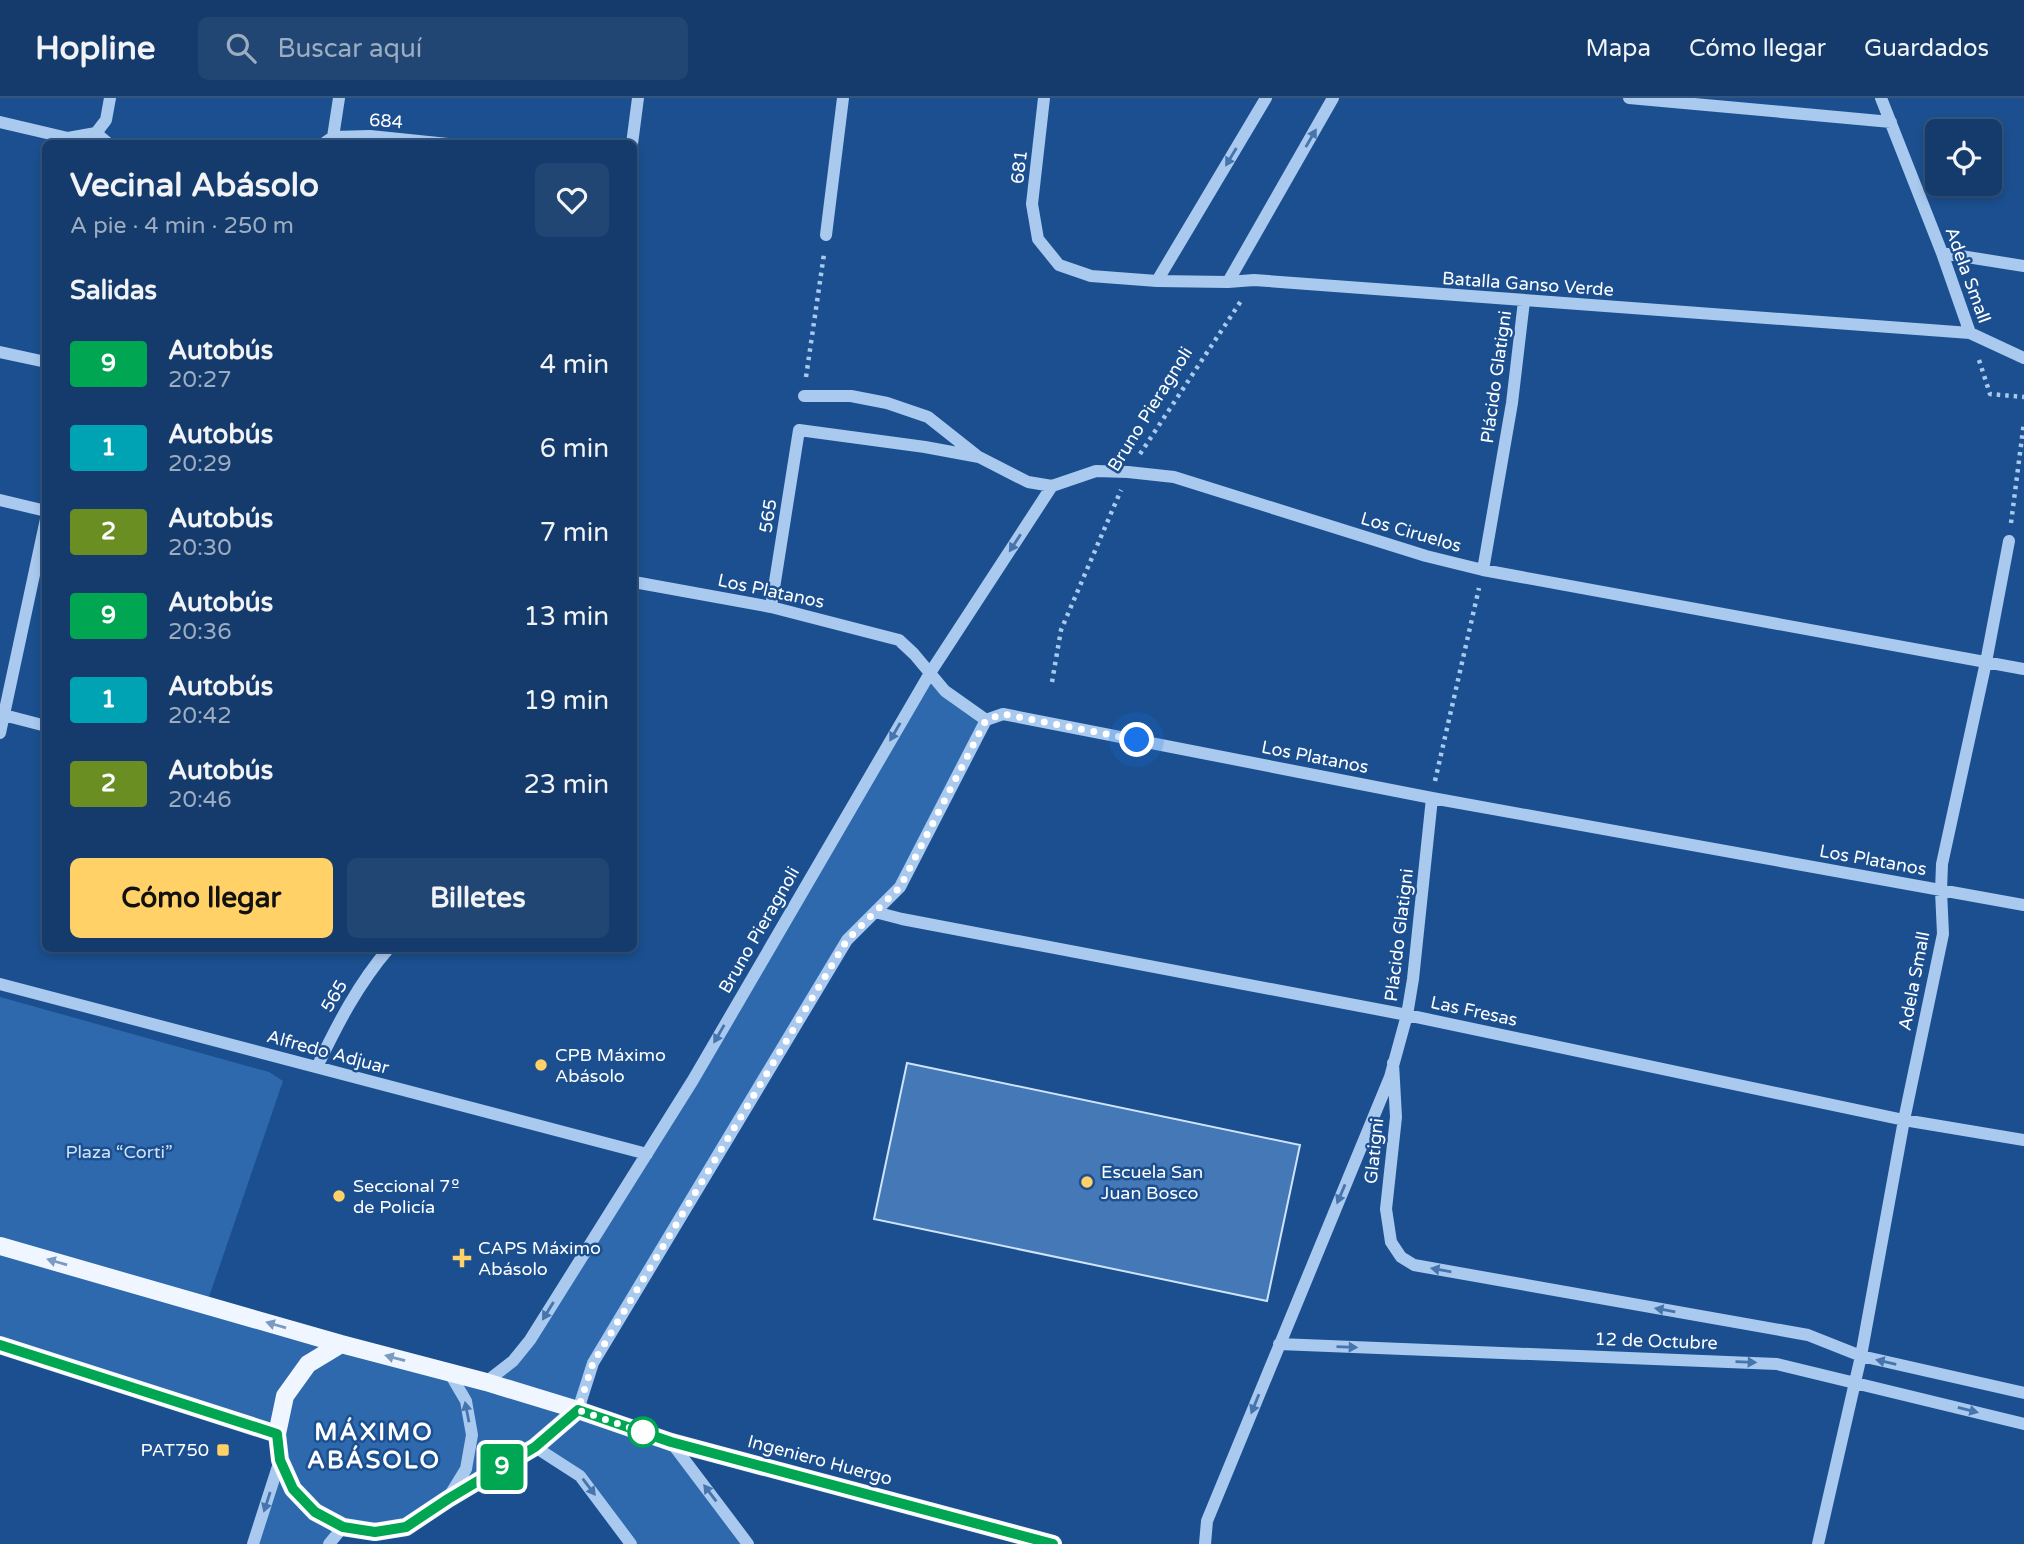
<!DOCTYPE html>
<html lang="es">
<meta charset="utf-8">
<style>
body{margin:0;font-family:"Varela Round",sans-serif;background:#214673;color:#f1f3f6;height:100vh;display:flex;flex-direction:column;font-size:26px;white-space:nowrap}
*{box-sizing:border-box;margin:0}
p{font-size:23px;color:#9dadc1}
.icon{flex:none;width:38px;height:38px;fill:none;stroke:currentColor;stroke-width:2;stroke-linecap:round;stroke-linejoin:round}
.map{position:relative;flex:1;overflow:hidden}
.sheet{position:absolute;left:42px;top:42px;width:595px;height:812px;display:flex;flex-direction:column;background:#143b6b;border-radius:10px;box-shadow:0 4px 10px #0003,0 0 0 2px #33557e}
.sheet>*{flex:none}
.badge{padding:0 14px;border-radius:5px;font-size:24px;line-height:46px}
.tools{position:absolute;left:1925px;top:21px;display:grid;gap:14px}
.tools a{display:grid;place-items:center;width:77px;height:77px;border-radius:10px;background:#143b6b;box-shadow:0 4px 10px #0003,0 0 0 2px #33557e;font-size:35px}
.you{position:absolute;width:35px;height:35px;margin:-18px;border:5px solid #fff;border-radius:50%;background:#1a73e8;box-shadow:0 0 0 10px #1a73e833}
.map>.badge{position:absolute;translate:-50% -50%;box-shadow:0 0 0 4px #fff}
h2{padding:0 28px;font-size:26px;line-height:63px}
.round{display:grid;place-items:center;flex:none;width:74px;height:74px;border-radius:10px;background:#214673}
.headline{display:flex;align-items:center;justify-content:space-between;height:119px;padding:0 28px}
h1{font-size:33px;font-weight:700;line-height:52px}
.cta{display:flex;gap:14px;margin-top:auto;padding:14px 28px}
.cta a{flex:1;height:80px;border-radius:10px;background:#ffd166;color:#111;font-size:28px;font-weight:700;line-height:80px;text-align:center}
.cta a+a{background:#214673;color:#f1f3f6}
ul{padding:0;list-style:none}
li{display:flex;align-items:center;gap:21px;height:84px;padding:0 28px}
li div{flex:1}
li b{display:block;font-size:26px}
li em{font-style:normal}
li .badge{min-width:77px;font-weight:700;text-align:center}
header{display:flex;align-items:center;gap:42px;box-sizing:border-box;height:98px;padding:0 35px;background:#143b6b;border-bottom:2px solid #33557e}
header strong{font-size:33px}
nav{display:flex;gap:38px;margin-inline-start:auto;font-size:24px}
.search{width:490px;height:63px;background:#214673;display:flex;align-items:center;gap:18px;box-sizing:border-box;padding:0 24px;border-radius:10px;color:#9dadc1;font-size:26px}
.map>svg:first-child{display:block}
.green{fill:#2e69ad}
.building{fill:#4478b7;stroke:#cfe3fa;stroke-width:2}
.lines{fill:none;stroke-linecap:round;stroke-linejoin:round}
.path{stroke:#a9c9ee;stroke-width:4.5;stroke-dasharray:3.5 5;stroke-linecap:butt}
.minor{stroke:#a9c9ee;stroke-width:12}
.major{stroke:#f0f6ff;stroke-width:18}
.oneway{fill:#4674ac}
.oneway2{fill:#7b9ac1}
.line-casing{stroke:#fff;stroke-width:16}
.line{stroke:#00a651;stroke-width:10}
.walk{stroke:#fff;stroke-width:7;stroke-dasharray:0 12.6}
.poi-dot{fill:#ffd166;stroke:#1b4f8f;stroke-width:2.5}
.stop-dot{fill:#fff;stroke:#00a651;stroke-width:3.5}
.labels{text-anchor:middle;stroke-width:5;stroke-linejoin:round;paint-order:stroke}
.street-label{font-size:18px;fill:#fff;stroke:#1b4f8f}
.poi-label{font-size:18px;fill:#fff;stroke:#1b4f8f;text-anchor:start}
.park-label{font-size:18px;fill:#cfe3fa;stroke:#1b4f8f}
.district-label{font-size:24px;font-weight:bold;letter-spacing:2px;fill:#fff;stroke:#1b4f8f}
</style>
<header>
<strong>Hopline</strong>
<div class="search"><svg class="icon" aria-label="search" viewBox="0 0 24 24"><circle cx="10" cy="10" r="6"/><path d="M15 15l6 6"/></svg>Buscar aquí</div>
<nav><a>Mapa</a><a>Cómo llegar</a><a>Guardados</a></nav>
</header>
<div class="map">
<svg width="2024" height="1446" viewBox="0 0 2024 1446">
<rect width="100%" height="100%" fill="#1b4f8f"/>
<path class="green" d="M930,575L986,622L900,789L847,842L593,1265L578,1312L671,1344L748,1446H631L580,1378L535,1349L406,1429H343L329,1446H253L270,1395L277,1336L0,1247V1148L486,1284L513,1263L647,1056Z
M0,899L269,974L283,983L208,1202L0,1141Z"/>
<path class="building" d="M907,965L1300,1047L1267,1203L874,1121Z"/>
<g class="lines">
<path class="path" d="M1979,262L1990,296L2024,299
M806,279L824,156
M1140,356L1241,203
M2011,425L2024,324
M1052,584L1061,532L1121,392
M1435,683L1479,490"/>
<path class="minor" d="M1044,0L1032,106L1038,141L1059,167L1091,178L1157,183L1228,184L1254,182L1970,235L2024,260
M1629,0L1891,24
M1881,0L1942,155L1970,235
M0,24L68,40L96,35L109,46
M96,35L106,22L110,0
M333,39L339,0
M323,46L333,39L370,38L448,46
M632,46L638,0
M826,137L843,0
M1942,155L2024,168
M1157,183L1266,0
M1228,184L1333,0
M0,254L46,264
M804,298H851L887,305L928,319L976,357
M0,402L46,413
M1483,472L1512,305L1524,203
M634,484L771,509L899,542L914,556L945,593L986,622
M771,509L799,332L925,349L979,359L1028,384L1052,388L1096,373L1128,374L1174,379L1426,458L1483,472L2024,571
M0,616L46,628
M986,622L1003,616L1432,700L2024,807
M0,635L46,421
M875,814L902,821L1407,917L1904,1022L2024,1042
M0,886L647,1056
M1393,965L1396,1019L1386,1111L1391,1144L1401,1159L1414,1167L1808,1237L1861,1258L2024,1295
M317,969C337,927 358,886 389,850
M1279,1246L1777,1266L2024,1326
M449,1274L466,1303L472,1337L466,1371L450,1397
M486,1284L513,1263L530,1242L693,982L930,575L1052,388
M578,1312L593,1265L847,842L900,789L986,622
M671,1344L748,1446
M535,1349L580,1378L631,1446
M253,1446L280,1362
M329,1446L343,1429
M1205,1446L1207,1423L1390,979L1407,917L1413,881L1432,700
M1818,1446L1861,1258L1904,1022L1943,836L1941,793L1942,766L1986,564L2009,443"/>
<path class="major" d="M0,1148L341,1246L486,1284L578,1312L671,1344L1053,1446
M341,1246L308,1266L285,1298L277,1336L280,1362L293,1391L315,1414L343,1429L375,1434L406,1429L448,1401L535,1349L578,1312
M0,1247L277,1336"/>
</g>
<defs><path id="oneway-solid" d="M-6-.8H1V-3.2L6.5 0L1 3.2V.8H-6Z" transform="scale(1.75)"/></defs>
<g class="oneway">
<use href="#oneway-solid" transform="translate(1311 40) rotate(-60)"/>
<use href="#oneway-solid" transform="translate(1231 59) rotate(121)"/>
<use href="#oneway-solid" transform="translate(1015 445) rotate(123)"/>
<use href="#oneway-solid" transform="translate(895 634) rotate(120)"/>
<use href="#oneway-solid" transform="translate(719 936) rotate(120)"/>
<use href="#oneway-solid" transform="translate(1341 1096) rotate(113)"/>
<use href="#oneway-solid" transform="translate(1441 1172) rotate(-170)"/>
<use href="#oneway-solid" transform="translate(1665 1212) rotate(-170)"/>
<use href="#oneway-solid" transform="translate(548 1213) rotate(122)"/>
<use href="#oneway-solid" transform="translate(1347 1249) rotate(2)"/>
<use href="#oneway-solid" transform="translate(1746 1264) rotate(2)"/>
<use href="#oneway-solid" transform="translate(1886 1264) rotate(-167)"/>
<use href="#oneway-solid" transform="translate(1255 1306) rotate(112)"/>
<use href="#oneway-solid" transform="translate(1968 1312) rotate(14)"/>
<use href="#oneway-solid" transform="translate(467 1314) rotate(-101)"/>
<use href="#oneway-solid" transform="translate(589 1389) rotate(53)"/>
<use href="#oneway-solid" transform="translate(710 1395) rotate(-127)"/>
<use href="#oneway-solid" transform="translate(267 1404) rotate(108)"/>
</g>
<g class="oneway2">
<use href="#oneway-solid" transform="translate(57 1164) rotate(-164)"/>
<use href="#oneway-solid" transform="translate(276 1227) rotate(-164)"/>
<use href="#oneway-solid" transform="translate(395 1260) rotate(-165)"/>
</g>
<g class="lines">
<defs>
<path id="line" d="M0,1247L277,1336L280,1362L293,1391L315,1414L343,1429L375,1434L406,1429L448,1401L535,1349L578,1312L671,1344L1053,1446"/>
</defs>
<use href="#line" class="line-casing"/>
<use href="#line" class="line"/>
<path class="walk" d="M643,1334L648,1336L578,1312L593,1265L847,842L900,789L986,622L1003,616L1137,642"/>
</g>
<g class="poi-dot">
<circle cx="541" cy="967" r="7"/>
<circle cx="1087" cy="1084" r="7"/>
<circle cx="339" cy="1098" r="7"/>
<path d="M458.5 1149.5h7v7h7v7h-7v7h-7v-7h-7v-7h7z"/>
<rect x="216" y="1345" width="14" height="14" rx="3.5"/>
</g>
<circle class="stop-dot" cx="643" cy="1334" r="14"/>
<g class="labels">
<g class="street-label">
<text transform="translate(386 23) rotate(4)" y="6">684</text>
<text transform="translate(1019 69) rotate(-83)" y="6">681</text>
<text transform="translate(1968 177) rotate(70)" y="6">Adela Small</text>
<text transform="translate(1528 186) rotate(4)" y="6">Batalla Ganso Verde</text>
<text transform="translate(1496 279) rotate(-82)" y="6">Plácido Glatigni</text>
<text transform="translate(1150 311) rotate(-58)" y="6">Bruno Pieragnoli</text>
<text transform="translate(768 418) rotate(-81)" y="6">565</text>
<text transform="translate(1411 434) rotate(16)" y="6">Los Ciruelos</text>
<text transform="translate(771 493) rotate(12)" y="6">Los Platanos</text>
<text transform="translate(1315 659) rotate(11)" y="6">Los Platanos</text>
<text transform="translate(1873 762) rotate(10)" y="6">Los Platanos</text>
<text transform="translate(759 832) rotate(-60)" y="6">Bruno Pieragnoli</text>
<text transform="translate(1399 837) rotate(-83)" y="6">Plácido Glatigni</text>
<text transform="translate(1914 883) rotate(-79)" y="6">Adela Small</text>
<text transform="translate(334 898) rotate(-59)" y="6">565</text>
<text transform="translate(1474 913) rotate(12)" y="6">Las Fresas</text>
<text transform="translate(328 954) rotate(15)" y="6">Alfredo Adjuar</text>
<text transform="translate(1374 1053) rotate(-84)" y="6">Glatigni</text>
<text transform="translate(1656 1243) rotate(2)" y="6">12 de Octubre</text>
<text transform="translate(820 1362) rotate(15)" y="6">Ingeniero Huergo</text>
</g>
<g class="poi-label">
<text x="555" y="963">CPB Máximo<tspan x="555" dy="21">Abásolo</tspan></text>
<text x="1101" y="1080">Escuela San<tspan x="1101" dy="21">Juan Bosco</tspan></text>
<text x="353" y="1094">Seccional 7º<tspan x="353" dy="21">de Policía</tspan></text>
<text x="478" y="1156">CAPS Máximo<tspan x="478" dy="21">Abásolo</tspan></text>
<text x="209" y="1358" text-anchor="end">PAT750</text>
</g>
<g class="park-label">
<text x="119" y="1060">Plaza “Corti”</text>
</g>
<g class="district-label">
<text x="374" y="1342">MÁXIMO<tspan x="374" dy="28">ABÁSOLO</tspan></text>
</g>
</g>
</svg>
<div class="tools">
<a><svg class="icon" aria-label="locate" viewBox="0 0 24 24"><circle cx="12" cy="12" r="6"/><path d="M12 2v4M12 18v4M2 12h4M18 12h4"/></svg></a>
</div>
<div class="you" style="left:1137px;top:642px"></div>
<b class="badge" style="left:502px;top:1369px;background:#00a651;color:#fff">9</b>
<section class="sheet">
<div class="headline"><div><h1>Vecinal Abásolo</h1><p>A pie · 4 min · 250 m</p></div><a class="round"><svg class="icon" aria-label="heart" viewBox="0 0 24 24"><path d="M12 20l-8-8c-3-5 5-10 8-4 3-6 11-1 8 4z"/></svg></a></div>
<h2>Salidas</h2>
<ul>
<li><span class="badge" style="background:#00a651;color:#fff">9</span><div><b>Autobús</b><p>20:27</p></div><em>4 min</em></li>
<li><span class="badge" style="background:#00a3b4;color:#fff">1</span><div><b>Autobús</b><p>20:29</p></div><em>6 min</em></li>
<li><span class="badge" style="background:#6b8e23;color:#fff">2</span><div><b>Autobús</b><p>20:30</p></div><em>7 min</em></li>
<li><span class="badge" style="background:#00a651;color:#fff">9</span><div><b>Autobús</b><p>20:36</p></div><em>13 min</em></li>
<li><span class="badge" style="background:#00a3b4;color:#fff">1</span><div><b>Autobús</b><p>20:42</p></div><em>19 min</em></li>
<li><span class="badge" style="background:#6b8e23;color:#fff">2</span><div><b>Autobús</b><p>20:46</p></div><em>23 min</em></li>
</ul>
<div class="cta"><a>Cómo llegar</a><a>Billetes</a></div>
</section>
</div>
